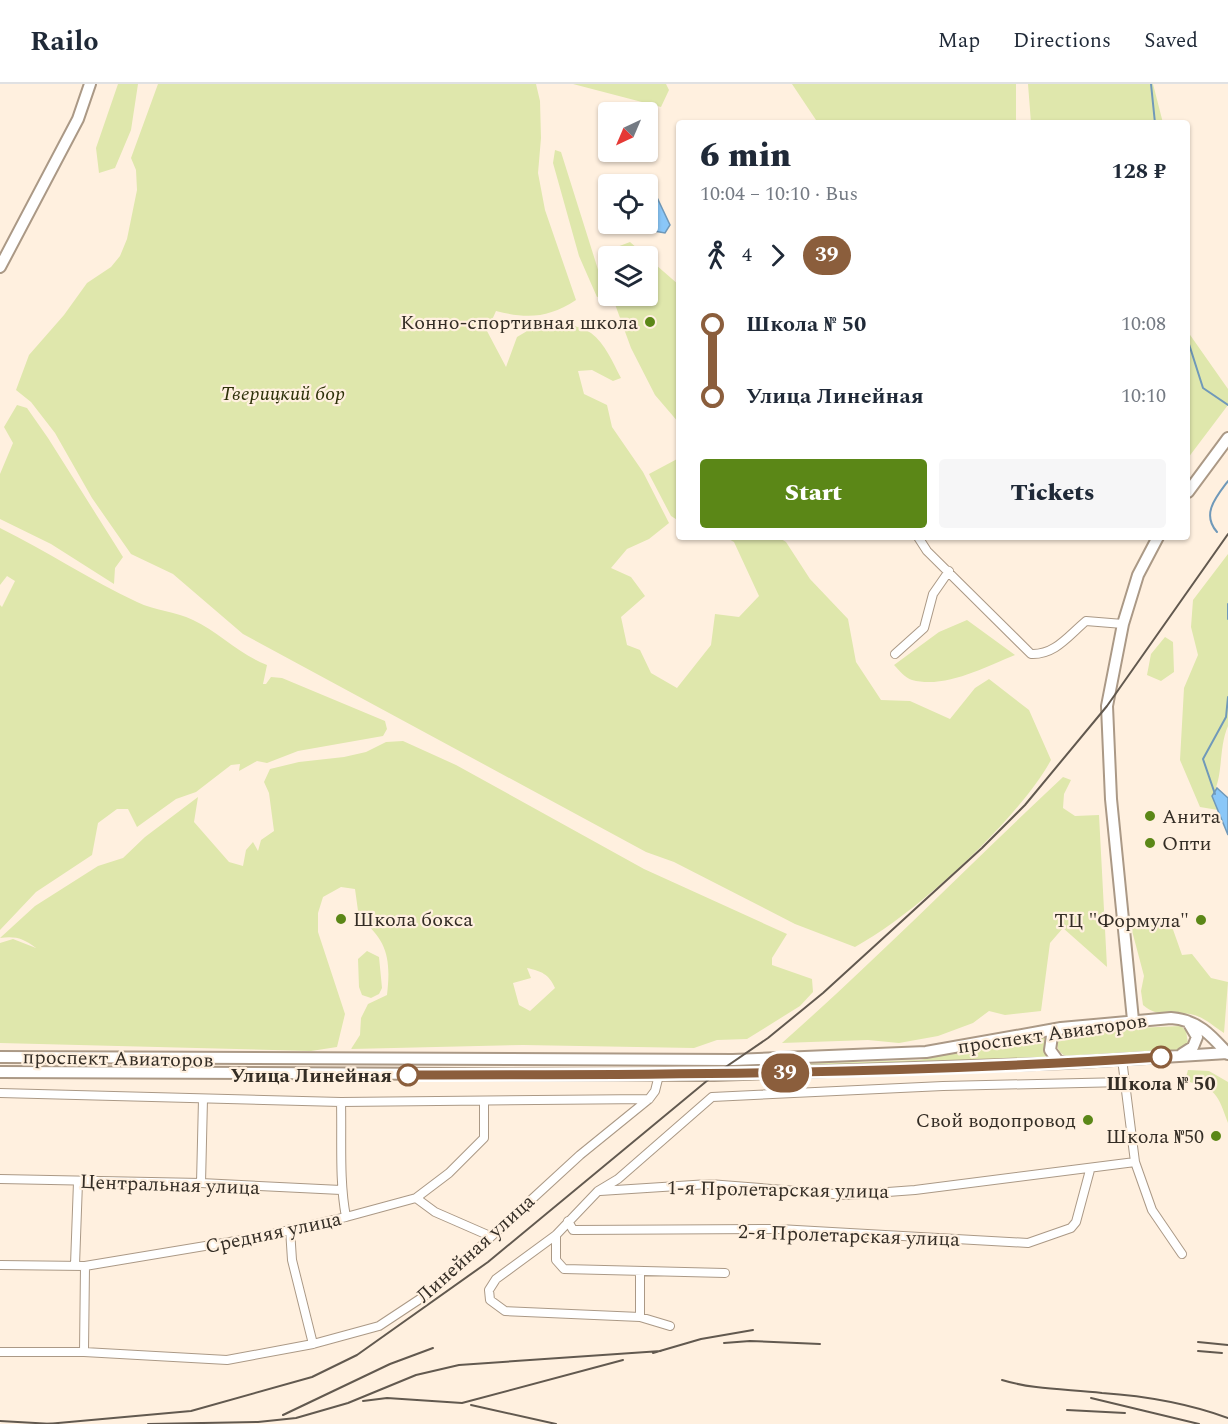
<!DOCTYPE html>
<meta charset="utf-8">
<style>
body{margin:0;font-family:Spectral,serif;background:#f6f6f7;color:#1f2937;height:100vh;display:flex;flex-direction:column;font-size:22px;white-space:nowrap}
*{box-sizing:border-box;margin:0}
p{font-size:20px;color:#747a83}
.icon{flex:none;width:33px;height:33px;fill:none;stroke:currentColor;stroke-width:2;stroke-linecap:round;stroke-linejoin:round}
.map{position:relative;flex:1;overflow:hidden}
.details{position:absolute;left:676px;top:36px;width:514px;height:420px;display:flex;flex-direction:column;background:#fff;border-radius:6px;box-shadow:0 2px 4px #0004}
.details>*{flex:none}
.badge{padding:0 12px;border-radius:20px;font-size:21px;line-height:39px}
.needle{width:39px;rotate:224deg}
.fabs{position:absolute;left:598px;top:18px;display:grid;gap:12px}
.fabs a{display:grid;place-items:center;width:60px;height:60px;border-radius:6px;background:#fff;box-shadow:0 2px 4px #0004;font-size:30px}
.map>.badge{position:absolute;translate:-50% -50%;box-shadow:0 0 0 3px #fff}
.legs{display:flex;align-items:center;gap:9px;height:66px;padding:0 24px;font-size:20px}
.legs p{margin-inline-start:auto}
.head{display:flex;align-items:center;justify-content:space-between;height:102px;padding:0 24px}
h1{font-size:33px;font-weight:800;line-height:45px}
.primary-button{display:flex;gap:12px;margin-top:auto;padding:12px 24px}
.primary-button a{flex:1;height:69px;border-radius:6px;background:#5b8717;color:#fff;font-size:24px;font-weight:800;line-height:69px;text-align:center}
.primary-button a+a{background:#f6f6f7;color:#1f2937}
ul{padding:0 24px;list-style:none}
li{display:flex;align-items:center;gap:21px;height:72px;font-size:22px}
li i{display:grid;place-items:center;width:9px;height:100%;margin:0 8px;background:currentColor}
li i::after{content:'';width:15px;height:15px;margin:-8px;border:4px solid;border-radius:50%;background:#fff}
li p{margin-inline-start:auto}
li:first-child i{background:linear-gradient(#0000 50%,currentColor 0)}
li:last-child i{background:linear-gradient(currentColor 50%,#0000 0)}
header{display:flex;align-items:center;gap:36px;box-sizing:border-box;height:84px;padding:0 30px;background:#fff;border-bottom:2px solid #e0e1e3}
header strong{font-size:28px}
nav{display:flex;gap:33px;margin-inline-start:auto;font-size:21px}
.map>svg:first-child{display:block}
.green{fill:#dfe7ac;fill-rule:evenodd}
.water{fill:#8ac7f8;stroke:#7099b9;stroke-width:1.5}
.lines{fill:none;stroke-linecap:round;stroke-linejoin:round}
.stream{stroke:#7099b9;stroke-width:2}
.street-casing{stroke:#ab9986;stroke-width:10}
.secondary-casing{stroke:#ab9986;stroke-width:14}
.street{stroke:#fff;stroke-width:8}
.secondary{stroke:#fff;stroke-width:10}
.rail{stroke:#62594f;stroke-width:2}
.line-1-casing{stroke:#fff;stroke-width:14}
.line-1{stroke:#8b5e3c;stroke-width:9}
.poi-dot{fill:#5b8717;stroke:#fff0df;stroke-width:2}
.stop-1-dot{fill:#fff;stroke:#8b5e3c;stroke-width:3}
.labels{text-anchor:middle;stroke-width:4.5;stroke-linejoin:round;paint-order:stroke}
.poi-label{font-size:20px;fill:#342d25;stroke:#fff0df;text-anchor:end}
.park-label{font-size:20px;font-style:italic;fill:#2e3109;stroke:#fff0df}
.street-label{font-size:20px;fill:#342d25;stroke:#fff0df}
.stop-label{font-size:20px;font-weight:bold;fill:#342d25;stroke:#fff0df;text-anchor:end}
</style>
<header>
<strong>Railo</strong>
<nav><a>Map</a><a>Directions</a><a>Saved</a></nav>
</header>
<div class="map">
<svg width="1228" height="1340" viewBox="0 0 1228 1340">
<rect width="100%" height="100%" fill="#fff0df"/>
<path class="green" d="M118,0H138L131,46L115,84L99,89L96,64Z
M158,0H536L540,17L541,54L538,89L545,126L576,216C548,234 528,235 496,227L487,247L506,283L517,253L544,237L560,235C570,242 582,243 591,249C605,259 613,279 621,294L613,297L592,286L578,287L584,310L607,321L612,343L643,388L669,439L649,455L627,465L611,484L631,493L645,512L621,533L627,561L640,566L651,589L677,604L711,561L715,530L739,533L759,512L734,458L725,453H778L786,458L810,495L848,535L856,578L881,616L910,617L950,635L975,604L989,595L1029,626L1051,676C1018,736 915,831 855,863L795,840L674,778L646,768L243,550L173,490L131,470L92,414L55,349L31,318L16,306L29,271L64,231L87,199L111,183L120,172L127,155L137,106L136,86L131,74Z
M573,0H666L669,6L661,23Z
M792,0H1016V39H818Z
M1028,0H1153L1163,39H1031Z
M555,66L561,68L606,211L597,213L579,172L553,79Z
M630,158L646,172H609V205L606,196L609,166Z
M648,174L679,201V339L655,311L631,264L612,212H648Z
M1188,248L1228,305V321L1188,374Z
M17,321L27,324L48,354L123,473L115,484L114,500L51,460L0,435V390L13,359L4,343Z
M679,374V437L671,432L649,390Z
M0,444C47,467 90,496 137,518C155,527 175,527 193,536C219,548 240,571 267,581L263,600H266L271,593L282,594L385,637L387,645L383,652L298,667L267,679L257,677L239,687L240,680L231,681L196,708L176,715L137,743L128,725H117L98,739L92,771L36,808L0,846V521L2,523L15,497L7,492L0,501Z
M1228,470V642C1218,665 1224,692 1212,712L1218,726L1200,723L1180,676L1184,604L1198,571L1191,543L1193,516Z
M967,536L1015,571C985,583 945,605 912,596C905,594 899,586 894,581L939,548Z
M1165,553L1173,558L1174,588L1161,597L1147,591L1151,570Z
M403,657L456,681L644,785L787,850L772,874V881L812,895L813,908L800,922L747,955L717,956L694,964L523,961L351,965L360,951L361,934L368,920L387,911C391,876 388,856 359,834L355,805L341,803L323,813L318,829V848L345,930L337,963L311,967L0,959V859L13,855L36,864C23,854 15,852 0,854L35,822L98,782L123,774L145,753L198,713L194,738L229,778L243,782L246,766L253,758L258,767L261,756L274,747L269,709L264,698L270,685L299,678L344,673L366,668L386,658ZM527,884C541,887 549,890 555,904L530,927L519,921L513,899L531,894Z
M1063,693L1071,696L1064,710L1063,724L1075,732L1099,731L1107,883L1063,844L1050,859L1041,927L1005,931L989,927L973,939L938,952L899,959L868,956L782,959C879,873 969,781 1063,693Z
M1138,834L1145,835L1149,841H1161L1163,834L1170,837L1182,871L1192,870L1211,894L1228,898L1224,949C1213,942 1203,932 1190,930C1172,928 1157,934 1143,921L1141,907L1144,892L1131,843L1134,835Z
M367,867L379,873L382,904L379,910L371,914L362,911L359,903L358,875Z
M1181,942L1186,947L1188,959L1179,967L1070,974C1061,971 1054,964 1059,954L1068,947Z
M1050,950L1052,975L725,987L731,982L920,976Z
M1188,986L1209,987L1228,998V1039C1218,1011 1216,1003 1185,997Z"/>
<path class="water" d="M642,99L653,105L670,141L665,149L654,147L645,140H648V100H636Z
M1217,704L1228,714V751L1212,712Z"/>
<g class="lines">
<path class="stream" d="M1151,0L1155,39
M1188,257L1203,304L1228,321
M1217,448C1201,430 1216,413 1228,397
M1228,520V535
M1215,710L1203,675L1226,633L1228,613"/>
<defs>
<path id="street" d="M918,453L927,467L1031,570C1055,571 1068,552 1086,537L1123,540
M895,570L924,544L933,510L949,487
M1122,975L1135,1078L1152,1126L1182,1170
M0,1009L341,1018L649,1015
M341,1018C342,1056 339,1096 346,1133
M0,1095L201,1099L341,1106
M201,1099L203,1015
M600,1107L709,1100L847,1111L915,1106L1135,1078
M416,1114L435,1128L490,1152
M568,1137L573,1146L779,1145L1028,1159L1071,1144L1076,1138L1090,1086
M290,1145L292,1176L313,1260
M556,1151V1176L564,1185L725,1189
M0,1181L85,1182L259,1153L346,1133L416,1114L449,1089L484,1054V1017
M75,1181L78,1098
M640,1233V1188
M670,1242L640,1233L505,1227L490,1216L489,1206L496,1195L556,1151L598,1107L618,1095L712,1013L943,1002L1125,998
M0,1268H84L227,1276L313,1260L379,1242L432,1207L580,1071L649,1015L655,1007L659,991
M84,1268L85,1182"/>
<path id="secondary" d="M0,183L78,35L90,0
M1188,408L1228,354
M1133,936L1111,715L1107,622L1123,540L1138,491L1158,453
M1061,944L1052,952L1050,966L1058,977L1065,979
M1182,970L1193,963L1197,953L1188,938
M0,973L733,976L926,968L1061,944L1171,934C1198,936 1211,951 1228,970
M0,988L714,991L1065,979L1228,969"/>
</defs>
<use href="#street" class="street-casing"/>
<use href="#secondary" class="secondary-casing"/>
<use href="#street" class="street"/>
<use href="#secondary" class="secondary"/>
<path class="rail" d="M1198,1258L1228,1261
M724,1259L750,1257L820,1260
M1198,1267L1222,1269
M653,1269L701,1255L753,1246
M1002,1296C1035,1306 1068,1305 1102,1309C1146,1312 1187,1319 1228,1334
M1091,1314L1199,1340
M363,1317L387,1314L462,1319L623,1276
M471,1321L556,1340
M1067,1326L1125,1329
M283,1331L390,1280L433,1264
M0,1337L53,1340
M47,1340L191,1327L312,1293L357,1271L488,1178L714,991L768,954L823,909L982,764L1025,721L1107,622L1228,450
M148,1340L258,1338L296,1334L348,1319L416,1291L459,1281L661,1267"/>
</g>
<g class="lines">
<defs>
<path id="line-1" d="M408,991C659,991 910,990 1161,973"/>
</defs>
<use href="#line-1" class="line-1-casing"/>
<use href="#line-1" class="line-1"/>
</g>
<g class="poi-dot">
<circle cx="650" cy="238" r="6"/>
<circle cx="1150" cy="732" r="6"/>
<circle cx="1150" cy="759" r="6"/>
<circle cx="341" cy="835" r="6"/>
<circle cx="1201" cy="836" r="6"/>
<circle cx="1088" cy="1036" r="6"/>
<circle cx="1216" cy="1052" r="6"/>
</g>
<g class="stop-1-dot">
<circle cx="1161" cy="973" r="10"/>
<circle cx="408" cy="991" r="10"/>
</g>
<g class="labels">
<g class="poi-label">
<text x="638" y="245">Конно-спортивная школа</text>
<text x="1162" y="739" text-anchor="start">Анита</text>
<text x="1162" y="766" text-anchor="start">Опти</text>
<text x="353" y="842" text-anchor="start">Школа бокса</text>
<text x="1189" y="843">ТЦ "Формула"</text>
<text x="1076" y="1043">Свой водопровод</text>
<text x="1204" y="1059">Школа №50</text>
</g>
<g class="park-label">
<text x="283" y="316">Тверицкий бор</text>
</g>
<g class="street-label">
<text transform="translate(1052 949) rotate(-8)" y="7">проспект Авиаторов</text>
<text transform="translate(118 974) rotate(1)" y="7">проспект Авиаторов</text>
<text transform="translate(170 1100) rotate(2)" y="7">Центральная улица</text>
<text transform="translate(778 1105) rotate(1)" y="7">1-я Пролетарская улица</text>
<text transform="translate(273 1148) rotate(-12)" y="7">Средняя улица</text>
<text transform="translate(849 1151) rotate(2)" y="7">2-я Пролетарская улица</text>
<text transform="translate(475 1164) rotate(-42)" y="7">Линейная улица</text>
</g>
<g class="stop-label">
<text x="392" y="998">Улица Линейная</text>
<text x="1161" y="1006" text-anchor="middle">Школа № 50</text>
</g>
</g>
</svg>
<div class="fabs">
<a><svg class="needle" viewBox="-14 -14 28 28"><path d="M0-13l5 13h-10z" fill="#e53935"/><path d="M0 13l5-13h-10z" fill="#747a83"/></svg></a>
<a><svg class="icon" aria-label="locate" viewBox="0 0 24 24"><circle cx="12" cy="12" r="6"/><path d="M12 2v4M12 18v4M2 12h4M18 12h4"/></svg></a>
<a><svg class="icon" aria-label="layers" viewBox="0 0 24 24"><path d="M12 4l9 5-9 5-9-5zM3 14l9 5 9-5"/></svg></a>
</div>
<b class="badge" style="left:785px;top:989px;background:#8b5e3c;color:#fff">39</b>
<section class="details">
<div class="head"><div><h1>6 min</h1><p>10:04 – 10:10 · Bus</p></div><b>128 ₽</b></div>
<div class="legs"><svg class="icon" aria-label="walk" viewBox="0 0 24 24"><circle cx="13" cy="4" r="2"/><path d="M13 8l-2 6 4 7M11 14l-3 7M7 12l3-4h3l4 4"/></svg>4<svg class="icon" aria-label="forward" viewBox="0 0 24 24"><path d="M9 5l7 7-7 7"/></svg><b class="badge" style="background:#8b5e3c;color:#fff">39</b></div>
<ul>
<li><i style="color:#8b5e3c"></i><b>Школа № 50</b><p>10:08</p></li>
<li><i style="color:#8b5e3c"></i><b>Улица Линейная</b><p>10:10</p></li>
</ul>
<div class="primary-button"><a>Start</a><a>Tickets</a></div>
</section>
</div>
